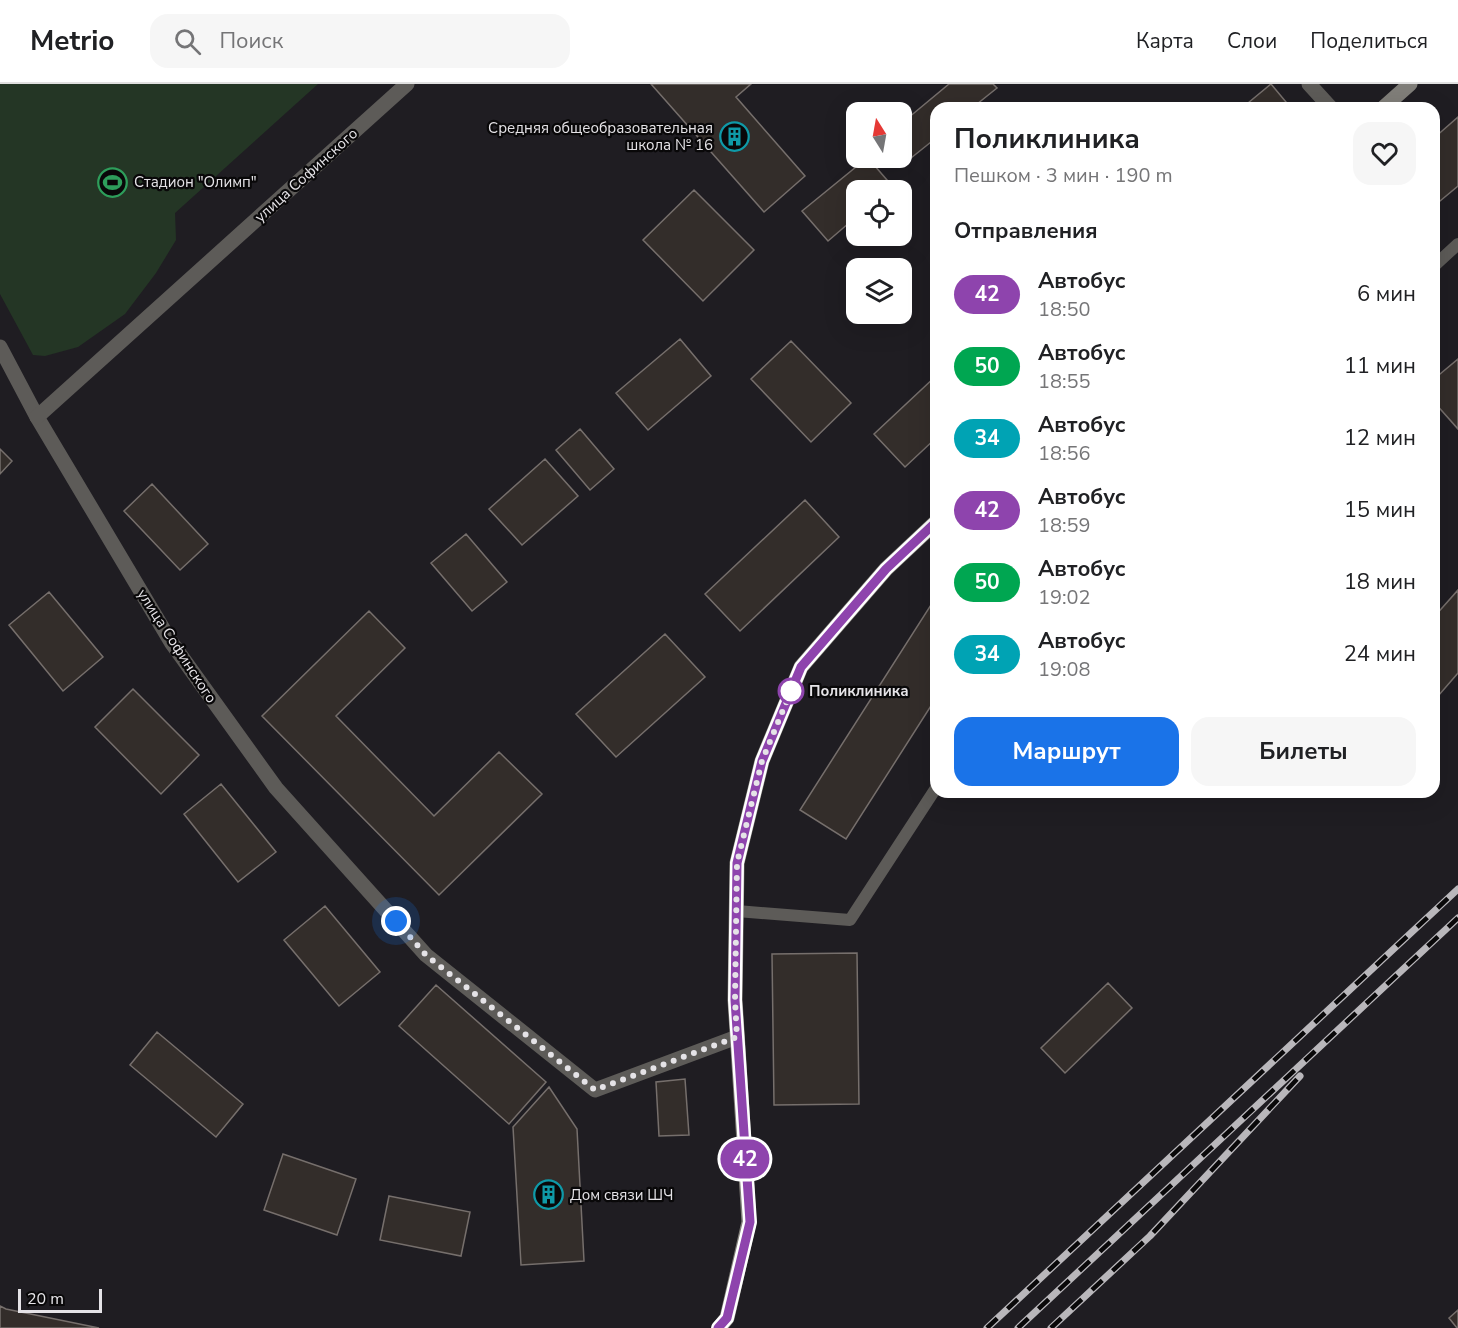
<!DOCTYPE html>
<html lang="ru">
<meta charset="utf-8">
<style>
body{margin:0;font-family:"Nunito Sans",sans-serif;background:#f6f6f6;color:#202124;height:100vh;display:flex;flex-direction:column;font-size:22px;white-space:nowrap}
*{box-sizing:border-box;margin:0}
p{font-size:20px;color:#757577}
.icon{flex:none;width:33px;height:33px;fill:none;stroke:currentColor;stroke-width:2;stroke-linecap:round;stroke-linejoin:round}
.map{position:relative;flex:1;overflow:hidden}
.drawer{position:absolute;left:930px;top:18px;width:510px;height:696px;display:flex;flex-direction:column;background:#fff;border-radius:18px;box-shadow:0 6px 24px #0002}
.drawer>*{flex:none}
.badge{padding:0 12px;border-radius:20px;font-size:21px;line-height:39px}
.needle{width:39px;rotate:349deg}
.fabs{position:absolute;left:846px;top:18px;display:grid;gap:12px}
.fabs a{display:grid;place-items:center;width:66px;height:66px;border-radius:12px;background:#fff;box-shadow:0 6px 24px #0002;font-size:30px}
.scale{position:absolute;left:18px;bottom:15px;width:84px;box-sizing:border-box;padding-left:6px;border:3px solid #e5e3e7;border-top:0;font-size:16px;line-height:21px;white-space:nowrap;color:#e5e3e7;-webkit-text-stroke:4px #090809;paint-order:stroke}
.you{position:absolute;width:30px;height:30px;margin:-15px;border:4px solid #fff;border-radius:50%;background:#1a73e8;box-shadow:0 0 0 9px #1a73e833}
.map>.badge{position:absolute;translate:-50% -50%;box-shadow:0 0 0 3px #fff}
h2{padding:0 24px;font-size:22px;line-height:54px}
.round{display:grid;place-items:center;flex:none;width:63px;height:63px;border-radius:18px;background:#f6f6f6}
.headline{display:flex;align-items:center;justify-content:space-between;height:102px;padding:0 24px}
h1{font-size:28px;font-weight:700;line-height:45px}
.cta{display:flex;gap:12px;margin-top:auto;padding:12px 24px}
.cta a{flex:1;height:69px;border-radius:18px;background:#1a73e8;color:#fff;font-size:24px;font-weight:700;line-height:69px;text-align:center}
.cta a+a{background:#f6f6f6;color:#202124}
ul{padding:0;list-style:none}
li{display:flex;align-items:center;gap:18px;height:72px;padding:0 24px}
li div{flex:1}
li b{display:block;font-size:22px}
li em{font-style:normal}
li .badge{min-width:66px;font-weight:700;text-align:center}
header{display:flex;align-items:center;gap:36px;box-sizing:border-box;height:84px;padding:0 30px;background:#fff;border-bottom:2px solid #e0e0e0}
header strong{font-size:28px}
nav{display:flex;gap:33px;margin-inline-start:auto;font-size:21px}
.search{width:420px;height:54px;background:#f6f6f6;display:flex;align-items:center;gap:15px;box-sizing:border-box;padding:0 21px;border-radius:18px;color:#757577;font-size:22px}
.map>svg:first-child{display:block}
.green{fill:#243625}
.building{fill:#332d2a;stroke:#766f6c;stroke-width:1.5}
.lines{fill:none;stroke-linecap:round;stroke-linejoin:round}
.service{stroke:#5d5b58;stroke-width:12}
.minor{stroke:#5d5b58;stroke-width:15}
.tertiary{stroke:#5d5b58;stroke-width:15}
.secondary{stroke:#807e79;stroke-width:15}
.rail-casing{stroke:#b9b7bb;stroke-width:7}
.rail{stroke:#090809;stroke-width:4.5;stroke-dasharray:14;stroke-linecap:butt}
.line-casing{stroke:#fff;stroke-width:14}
.line{stroke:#8e44ad;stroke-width:9}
.walk{stroke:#e5e3e7;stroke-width:6;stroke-dasharray:0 10.8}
.stop-dot{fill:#fff;stroke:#8e44ad;stroke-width:3}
.labels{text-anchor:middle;stroke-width:4.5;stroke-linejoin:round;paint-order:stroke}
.poi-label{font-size:15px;fill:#e5e3e7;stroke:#090809;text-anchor:start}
.street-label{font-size:15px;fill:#e5e3e7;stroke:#090809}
.stop-label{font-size:15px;font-weight:bold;fill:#e5e3e7;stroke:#090809;text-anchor:start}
</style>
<header>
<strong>Metrio</strong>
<div class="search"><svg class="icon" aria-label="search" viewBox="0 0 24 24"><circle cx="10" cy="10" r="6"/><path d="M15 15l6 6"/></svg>Поиск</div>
<nav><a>Карта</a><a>Слои</a><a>Поделиться</a></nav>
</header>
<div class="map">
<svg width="1458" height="1244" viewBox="0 0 1458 1244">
<rect width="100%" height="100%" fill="#1f1d22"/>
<path class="green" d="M0,0H318L175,129L176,156L156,189L125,230L78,263L45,272L33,271L0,210Z"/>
<path class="building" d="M651,0H751L736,13L805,92L764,128Z
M949,0H993L997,4L972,24H936V54L911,74L902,63V39Z
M1271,0L1291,24H1242Z
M1458,33V102L1434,122V54Z
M867,74H868L893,103L889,106H856V133L828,157L802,127Z
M694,106L754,166L703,217L643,156Z
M680,255L711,292L648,346L616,309Z
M791,257L851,319L811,358L751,295Z
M1458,275V345L1434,318V295Z
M936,292V354L905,383L874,350Z
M580,345L614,385L590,406L556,366Z
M0,365L12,377L0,390Z
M545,375L578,412L522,461L489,425Z
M152,400L208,460L180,486L124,427Z
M805,416L839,453L740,547L705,510Z
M466,450L507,498L472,527L431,479Z
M1458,506V589L1439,611L1434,606V533Z
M49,508L103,573L63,607L9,541Z
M936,513V614L846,755L800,726Z
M369,527L405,564L336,632L434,732L499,668L542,710L439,811L262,632Z
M665,550L705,593L616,673L576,630Z
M133,605L199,671L161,710L95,643Z
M221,700L276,768L238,798L184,730Z
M325,822L380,888L339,922L284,856Z
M857,869L859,1020L774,1021L772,870Z
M1108,899L1132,924L1065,989L1041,964Z
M436,901L546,998L509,1040L399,942Z
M157,948L243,1020L216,1053L130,981Z
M685,995L689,1051L659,1052L656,998Z
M549,1003L577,1045L584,1177L521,1181L513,1043Z
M283,1070L356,1095L337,1151L264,1126Z
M389,1112L470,1128L461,1172L380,1156Z
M0,1222L6,1225L99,1244H0Z
M1458,1226V1244H1457L1449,1234Z"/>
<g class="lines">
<path class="service" d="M1434,182L1458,160
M737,827L850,836L936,704"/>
<path class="minor" d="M1309,0L1331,24
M0,263L37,333L171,558L276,704L426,871L595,1006L737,953"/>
<path class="tertiary" d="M37,333L407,0"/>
<path class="secondary" d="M1383,24L1410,0
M719,1244L727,1234L749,1138L735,916L737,779L762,677L801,583L886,485L936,438"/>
<defs>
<path id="rail" d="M987,1244L1458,805
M1018,1244L1458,834
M1051,1244L1150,1152L1300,992"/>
</defs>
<use href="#rail" class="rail-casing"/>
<use href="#rail" class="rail"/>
</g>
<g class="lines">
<defs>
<path id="line" d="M718,1244L727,1234L750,1138L735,916L737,779L762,677L801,583L886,485L936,438"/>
</defs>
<use href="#line" class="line-casing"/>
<use href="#line" class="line"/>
<path class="walk" d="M396,837L426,871L595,1006L737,953L735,916L737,779L762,677L793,602L791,607"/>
</g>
<defs>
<symbol id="building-ring" viewBox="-11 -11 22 22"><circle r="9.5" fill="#090809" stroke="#0f9aa8" stroke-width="1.5"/><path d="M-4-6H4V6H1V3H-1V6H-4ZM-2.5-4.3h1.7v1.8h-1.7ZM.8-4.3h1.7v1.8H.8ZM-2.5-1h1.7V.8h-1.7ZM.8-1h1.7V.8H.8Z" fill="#0f9aa8"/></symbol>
<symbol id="stadium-ring" viewBox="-11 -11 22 22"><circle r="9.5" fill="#090809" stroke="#2e9e5b" stroke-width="1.5"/><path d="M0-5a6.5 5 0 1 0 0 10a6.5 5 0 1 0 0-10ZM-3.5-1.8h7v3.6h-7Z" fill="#2e9e5b"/></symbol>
</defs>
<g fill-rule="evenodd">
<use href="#building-ring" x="718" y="36" width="33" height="33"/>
<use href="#stadium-ring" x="96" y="82" width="33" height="33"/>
<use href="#building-ring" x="532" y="1094" width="33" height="33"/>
</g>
<circle class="stop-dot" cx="791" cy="607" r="12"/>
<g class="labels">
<g class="poi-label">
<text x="713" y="49" text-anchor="end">Средняя общеобразовательная<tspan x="713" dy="17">школа № 16</tspan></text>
<text x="134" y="103">Стадион "Олимп"</text>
<text x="570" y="1116">Дом связи ШЧ</text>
</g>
<g class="street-label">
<text transform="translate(306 91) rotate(-42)" y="5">улица Софинского</text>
<text transform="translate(177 562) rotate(57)" y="5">улица Софинского</text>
</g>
<g class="stop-label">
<text x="809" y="612">Поликлиника</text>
</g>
</g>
</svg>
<div class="fabs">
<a><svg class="needle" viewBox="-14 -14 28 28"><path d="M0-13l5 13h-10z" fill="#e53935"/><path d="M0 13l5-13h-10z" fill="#757577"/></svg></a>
<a><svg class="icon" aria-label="locate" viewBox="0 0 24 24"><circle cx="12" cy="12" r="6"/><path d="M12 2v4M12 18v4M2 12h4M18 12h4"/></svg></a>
<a><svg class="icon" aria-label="layers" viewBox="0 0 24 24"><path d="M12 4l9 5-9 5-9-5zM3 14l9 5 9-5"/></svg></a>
</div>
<div class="scale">20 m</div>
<div class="you" style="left:396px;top:837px"></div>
<b class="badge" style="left:745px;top:1075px;background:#8e44ad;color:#fff">42</b>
<section class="drawer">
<div class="headline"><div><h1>Поликлиника</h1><p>Пешком · 3 мин · 190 m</p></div><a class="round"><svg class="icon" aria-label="heart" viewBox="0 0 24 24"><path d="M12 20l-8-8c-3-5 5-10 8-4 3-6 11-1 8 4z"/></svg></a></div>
<h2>Отправления</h2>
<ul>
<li><span class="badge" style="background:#8e44ad;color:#fff">42</span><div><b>Автобус</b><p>18:50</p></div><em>6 мин</em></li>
<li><span class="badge" style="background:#00a651;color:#fff">50</span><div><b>Автобус</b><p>18:55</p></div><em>11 мин</em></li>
<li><span class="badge" style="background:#00a3b4;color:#fff">34</span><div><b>Автобус</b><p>18:56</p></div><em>12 мин</em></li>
<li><span class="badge" style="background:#8e44ad;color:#fff">42</span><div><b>Автобус</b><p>18:59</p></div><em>15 мин</em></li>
<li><span class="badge" style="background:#00a651;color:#fff">50</span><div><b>Автобус</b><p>19:02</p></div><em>18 мин</em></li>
<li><span class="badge" style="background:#00a3b4;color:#fff">34</span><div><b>Автобус</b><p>19:08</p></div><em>24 мин</em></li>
</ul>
<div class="cta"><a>Маршрут</a><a>Билеты</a></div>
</section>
</div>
